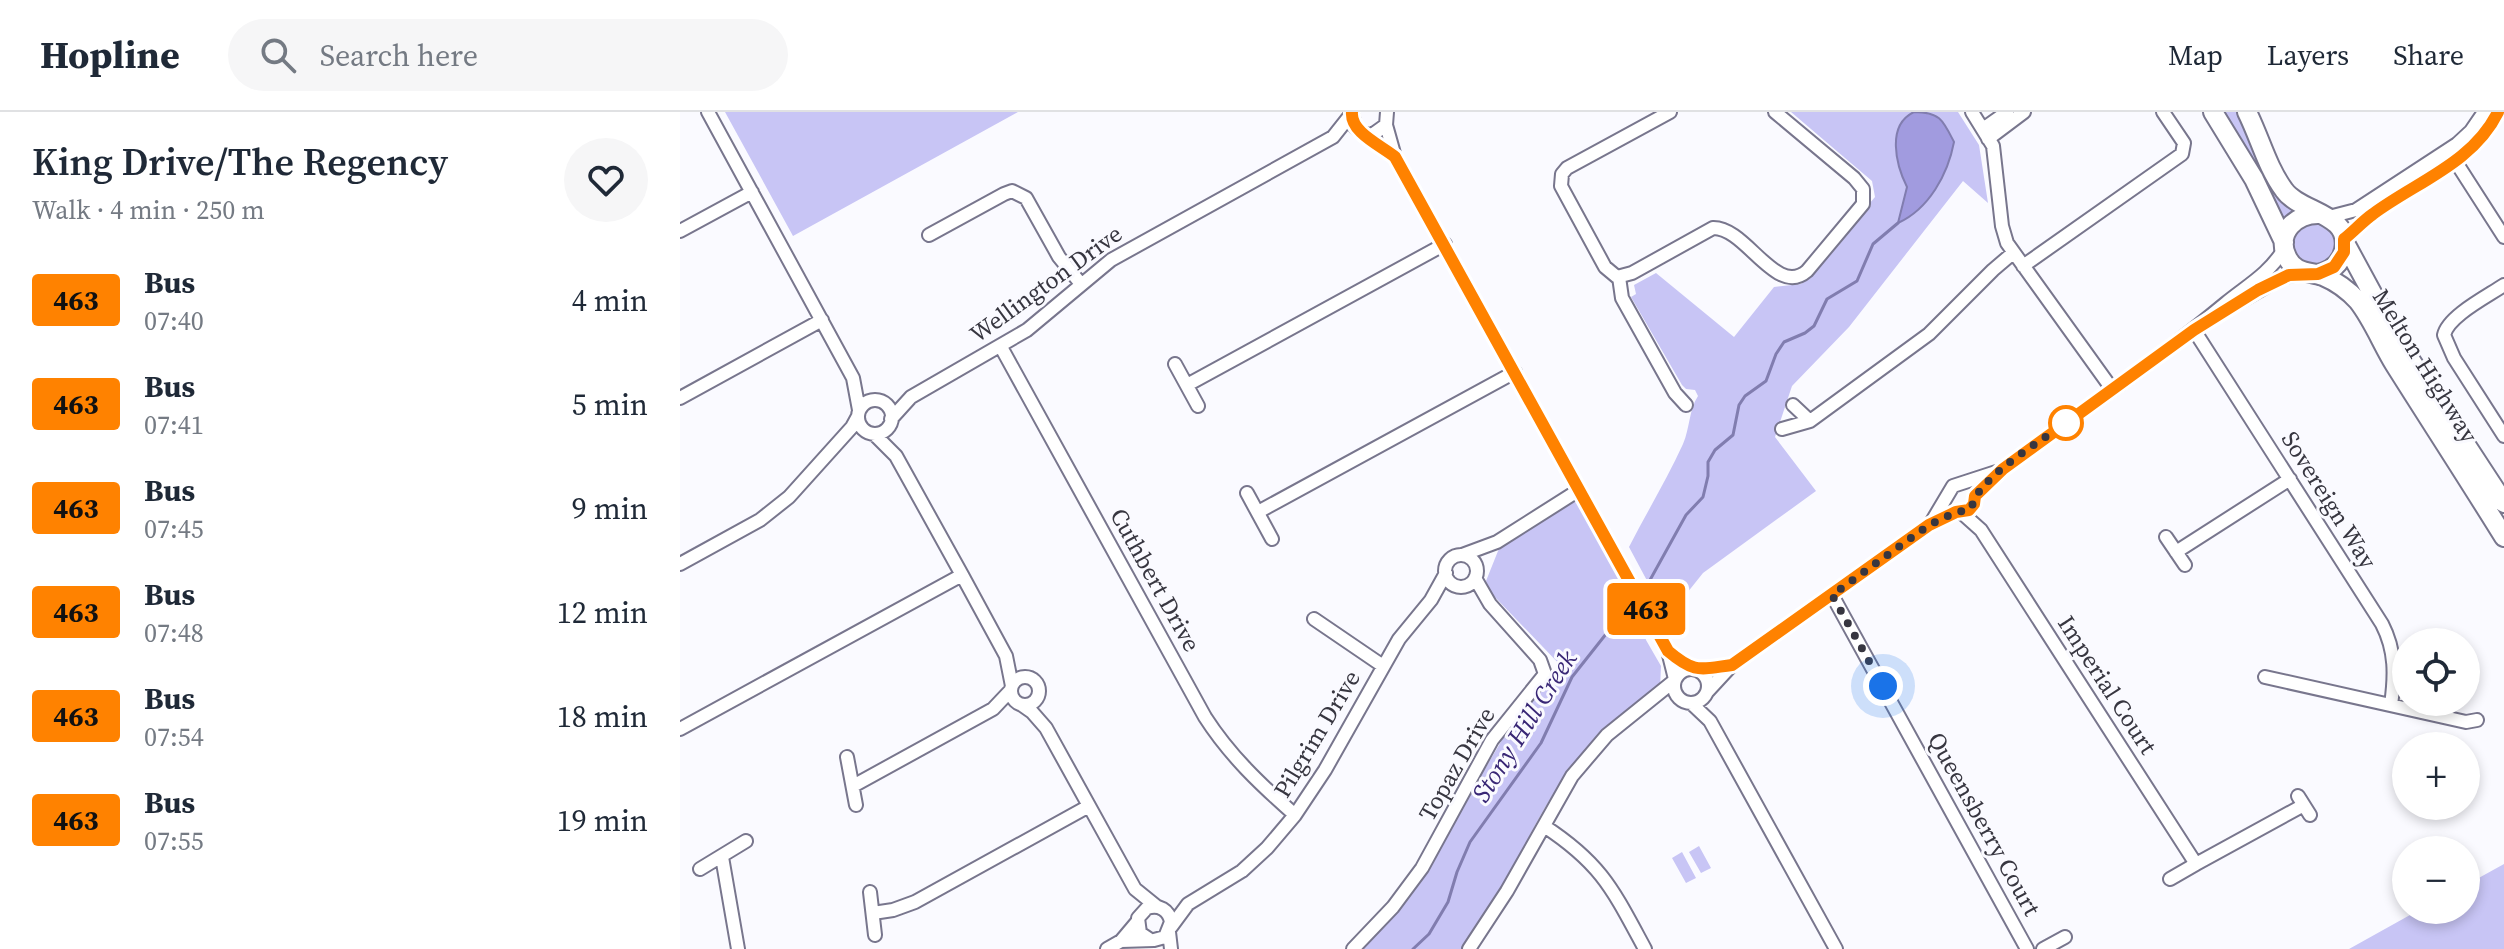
<!DOCTYPE html>
<meta charset="utf-8">
<style>
body{margin:0;font-family:"Source Serif 4",serif;background:#f6f6f7;color:#1f2937;height:100vh;display:flex;flex-direction:column;font-size:30px;white-space:nowrap}
*{box-sizing:border-box;margin:0}
p{font-size:26px;color:#747a83}
.icon{flex:none;width:44px;height:44px;fill:none;stroke:currentColor;stroke-width:2;stroke-linecap:round;stroke-linejoin:round}
.map{position:relative;flex:1;overflow:hidden}
.details{display:flex;flex-direction:column;background:#fff;width:680px}
.details>*{flex:none}
.badge{padding:0 16px;border-radius:6px;font-size:28px;line-height:52px}
.tools{position:absolute;left:1712px;top:516px;display:grid;gap:16px}
.tools a{display:grid;place-items:center;width:88px;height:88px;border-radius:50%;background:#fff;box-shadow:0 4px 12px #0003;font-size:40px}
.you{position:absolute;width:40px;height:40px;margin:-20px;border:6px solid #fff;border-radius:50%;background:#1a73e8;box-shadow:0 0 0 12px #1a73e833}
.map>.badge{position:absolute;translate:-50% -50%;box-shadow:0 0 0 4px #fff}
.round{display:grid;place-items:center;flex:none;width:84px;height:84px;border-radius:42px;background:#f6f6f7}
.overview{display:flex;align-items:center;justify-content:space-between;height:136px;padding:0 32px}
h1{font-size:38px;font-weight:600;line-height:60px}
ul{padding:0;list-style:none}
li{display:flex;align-items:center;gap:24px;height:104px;padding:0 32px}
li div{flex:1}
li b{display:block;font-size:30px}
li em{font-style:normal}
li .badge{min-width:88px;font-weight:700;text-align:center}
header{display:flex;align-items:center;gap:48px;box-sizing:border-box;height:112px;padding:0 40px;background:#fff;border-bottom:2px solid #e0e1e3}
header strong{font-size:38px}
nav{display:flex;gap:44px;margin-inline-start:auto;font-size:28px}
.search{width:560px;height:72px;background:#f6f6f7;display:flex;align-items:center;gap:20px;box-sizing:border-box;padding:0 28px;border-radius:44px;color:#747a83;font-size:30px}
main{display:flex;flex:1;min-height:0}
.map>svg:first-child{display:block}
.green{fill:#c8c5f5}
.water{fill:#a19bdf;stroke:#817daf;stroke-width:2}
.lines{fill:none;stroke-linecap:round;stroke-linejoin:round}
.stream{stroke:#817daf;stroke-width:3}
.minor-casing{stroke:#78768d;stroke-width:16}
.highway-casing{stroke:#78768d;stroke-width:22}
.minor{stroke:#fff;stroke-width:12}
.highway{stroke:#fff;stroke-width:18}
.line-casing{stroke:#fff;stroke-width:18}
.line{stroke:#ff8200;stroke-width:12}
.walk{stroke:#373640;stroke-width:8;stroke-dasharray:0 14.4}
.stop-dot{fill:#fff;stroke:#ff8200;stroke-width:4}
.labels{text-anchor:middle;stroke-width:6;stroke-linejoin:round;paint-order:stroke}
.street-label{font-size:24px;fill:#373640;stroke:#fafaff}
.water-label{font-size:26px;font-style:italic;fill:#382675;stroke:#fafaff}
</style>
<header>
<strong>Hopline</strong>
<div class="search"><svg class="icon" aria-label="search" viewBox="0 0 24 24"><circle cx="10" cy="10" r="6"/><path d="M15 15l6 6"/></svg>Search here</div>
<nav><a>Map</a><a>Layers</a><a>Share</a></nav>
</header>
<main>
<section class="details">
<div class="overview"><div><h1>King Drive/The Regency</h1><p>Walk · 4 min · 250 m</p></div><a class="round"><svg class="icon" aria-label="heart" viewBox="0 0 24 24"><path d="M12 20l-8-8c-3-5 5-10 8-4 3-6 11-1 8 4z"/></svg></a></div>
<ul>
<li><span class="badge" style="background:#ff8200;color:#111">463</span><div><b>Bus</b><p>07:40</p></div><em>4 min</em></li>
<li><span class="badge" style="background:#ff8200;color:#111">463</span><div><b>Bus</b><p>07:41</p></div><em>5 min</em></li>
<li><span class="badge" style="background:#ff8200;color:#111">463</span><div><b>Bus</b><p>07:45</p></div><em>9 min</em></li>
<li><span class="badge" style="background:#ff8200;color:#111">463</span><div><b>Bus</b><p>07:48</p></div><em>12 min</em></li>
<li><span class="badge" style="background:#ff8200;color:#111">463</span><div><b>Bus</b><p>07:54</p></div><em>18 min</em></li>
<li><span class="badge" style="background:#ff8200;color:#111">463</span><div><b>Bus</b><p>07:55</p></div><em>19 min</em></li>
</ul>
</section>
<div class="map">
<svg width="1824" height="837" viewBox="0 0 1824 837">
<rect width="100%" height="100%" fill="#fafaff"/>
<path class="green" d="M45,0H338L113,124Z
M1111,0H1278L1299,33L1308,91L1283,69L1169,215L1112,274L1095,325L1136,379L1023,461L987,506L949,435C967,400 987,367 1003,332C1010,316 1009,297 1018,284L1015,278L1006,277L1002,273L951,185L956,182L954,173L976,161L1054,225L1094,175L1121,172L1195,85L1192,69Z
M1541,0H1558L1620,100L1604,112Z
M1611 132a22 22 0 1 1 44 0a22 22 0 1 1-44 0Z
M895,390L906,396L957,489L966,528L981,554L980,577C936,606 901,639 872,684C841,734 820,791 782,837H681L734,777L832,611L851,587L884,557L812,482L806,469L820,434L885,392Z
M1019,734L1031,756L1021,761L1009,740Z
M1002,740L1016,766L1006,771L992,746Z
M1824,752V837H1669L1739,798H1786V773Z"/>
<path class="water" d="M1234,0C1260,0 1263,8 1274,30C1268,62 1249,97 1218,111L1227,75C1216,53 1206,13 1234,0Z"/>
<g class="lines">
<path class="stream" d="M970,468L1006,403L1023,385L1028,364V350L1035,338L1053,323L1059,293L1065,284L1086,269L1096,242L1104,230L1125,221L1134,214L1147,187L1177,169L1193,132L1218,111
M733,837L749,822L768,790L777,760L790,730L861,631L892,565L945,498"/>
<defs>
<path id="minor" d="M28,0L173,266L179,298
M672,0L675,15L683,22L692,23L706,13L707,0
M990,0L887,56L882,62L881,74L925,155L937,165L952,161L1033,116C1066,115 1096,186 1127,159L1183,92V77L1174,66L1095,0
M1292,0L1313,34L1322,114L1327,131L1432,277
M706,13L715,45L988,539L995,567
M1303,17L1327,0
M1308,27L1344,0
M1772,44L1824,125
M1649,105L1676,98L1777,32L1791,19L1804,0
M0,119L72,80
M249,123L324,82L332,79L346,86L379,145L401,172
M1664,127C1674,119 1683,109 1693,102C1736,70 1793,51 1818,0
M1343,154L1502,42L1504,31L1483,0
M939,165L942,186L995,281L1006,293
M1824,173C1808,184 1768,204 1764,223L1774,246L1824,324
M1551,195L1601,166L1624,161
M1514,218L1702,512C1716,539 1715,564 1711,593
M321,235L525,605C550,644 581,673 615,703
M495,252L518,294
M507,273L765,132
M0,286L142,208
M178 305a17 17 0 1 1 34 0a17 17 0 1 1-34 0Z
M1113,293L1130,309
M211,307L231,285L347,218L431,148L653,25L672,1
M1102,317L1130,309L1249,222L1313,158L1333,141
M194,322L216,344L282,463L326,544L332,574
M567,381L592,427
M1295,384L1323,357C1397,302 1475,250 1546,191C1568,173 1589,162 1604,137
M578,400L835,260
M1282,401L1301,418L1516,752L1490,767
M1251,411L1273,374L1316,360
M1486,425L1505,453
M1496,440L1610,367
M782,443L817,430L899,378
M765 459a16 16 0 1 1 32 0a16 16 0 1 1-32 0Z
M0,452L80,408L109,385L172,315L178,304
M1152,483L1347,837
M634,507L703,554
M994 574a17 17 0 1 1 34 0a17 17 0 1 1-34 0Z
M331 579a14 14 0 1 1 28 0a14 14 0 1 1-28 0Z
M1585,565L1786,610L1797,608
M1028,579L1052,553L1249,413L1276,400
M1011,591L1030,609L1156,837
M342,593L352,600L366,616L455,777L476,794
M0,617L282,463
M167,645L176,693
M173,674L313,597L331,578
M1618,684L1630,703
M864,714C922,752 933,778 965,837
M42,745L58,837
M1516,752L1622,694
M20,757L66,729
M190,780L195,823
M193,801L213,798L235,790L409,694
M491,815L508,792L562,759L587,736L615,703L645,658L719,527L751,488L766,461
M489,820L491,837
M441,829L474,828L485,825L491,810C489,798 479,792 467,796L458,806L460,821L469,827
M427,837L441,829L457,810
M673,837L713,795L742,756L812,628L865,562L860,548L810,492L795,466
M789,837L827,779L892,664L927,623L994,569
M1363,837L1385,825"/>
<path id="highway" d="M1533,0L1574,67L1604,130
M1567,0C1580,26 1587,55 1604,78C1620,101 1672,101 1664,138C1661,152 1651,159 1638,162
M1640,102C1617,101 1595,120 1607,145C1615,162 1629,159 1643,164C1655,169 1669,179 1678,189C1693,208 1702,232 1715,253C1751,310 1788,367 1824,425
M1665,131L1718,229L1824,391"/>
</defs>
<use href="#minor" class="minor-casing"/>
<use href="#highway" class="highway-casing"/>
<use href="#minor" class="minor"/>
<use href="#highway" class="highway"/>
</g>
<g class="lines">
<defs>
<path id="line" d="M672,0C670,20 700,33 715,45L988,539C1015,562 1020,557 1052,553L1249,413L1276,400L1289,398L1294,392L1295,384L1323,357L1514,218L1578,178L1609,163L1638,162L1654,155L1664,140V127C1674,119 1683,109 1693,102C1736,70 1793,51 1818,0"/>
</defs>
<use href="#line" class="line-casing"/>
<use href="#line" class="line"/>
<path class="walk" d="M1203,574L1152,483L1249,413L1276,400L1289,398C1294,392 1294,386 1298,381C1320,352 1359,331 1388,309L1386,311"/>
</g>
<circle class="stop-dot" cx="1386" cy="311" r="16"/>
<g class="labels">
<g class="street-label">
<text transform="translate(366 172) rotate(-36)" y="8">Wellington Drive</text>
<text transform="translate(1745 254) rotate(58)" y="8">Melton Highway</text>
<text transform="translate(1649 388) rotate(58)" y="8">Sovereign Way</text>
<text transform="translate(475 468) rotate(61)" y="8">Cuthbert Drive</text>
<text transform="translate(1427 573) rotate(57)" y="8">Imperial Court</text>
<text transform="translate(637 622) rotate(-59)" y="8">Pilgrim Drive</text>
<text transform="translate(777 652) rotate(-60)" y="8">Topaz Drive</text>
<text transform="translate(1304 712) rotate(61)" y="8">Queensberry Court</text>
</g>
<g class="water-label">
<text transform="translate(844 614) rotate(-58)" y="9">Stony Hill Creek</text>
</g>
</g>
</svg>
<div class="tools">
<a><svg class="icon" aria-label="locate" viewBox="0 0 24 24"><circle cx="12" cy="12" r="6"/><path d="M12 2v4M12 18v4M2 12h4M18 12h4"/></svg></a>
<a>+</a>
<a>−</a>
</div>
<div class="you" style="left:1203px;top:574px"></div>
<b class="badge" style="left:966px;top:497px;background:#ff8200;color:#111">463</b>
</div>
</main>
